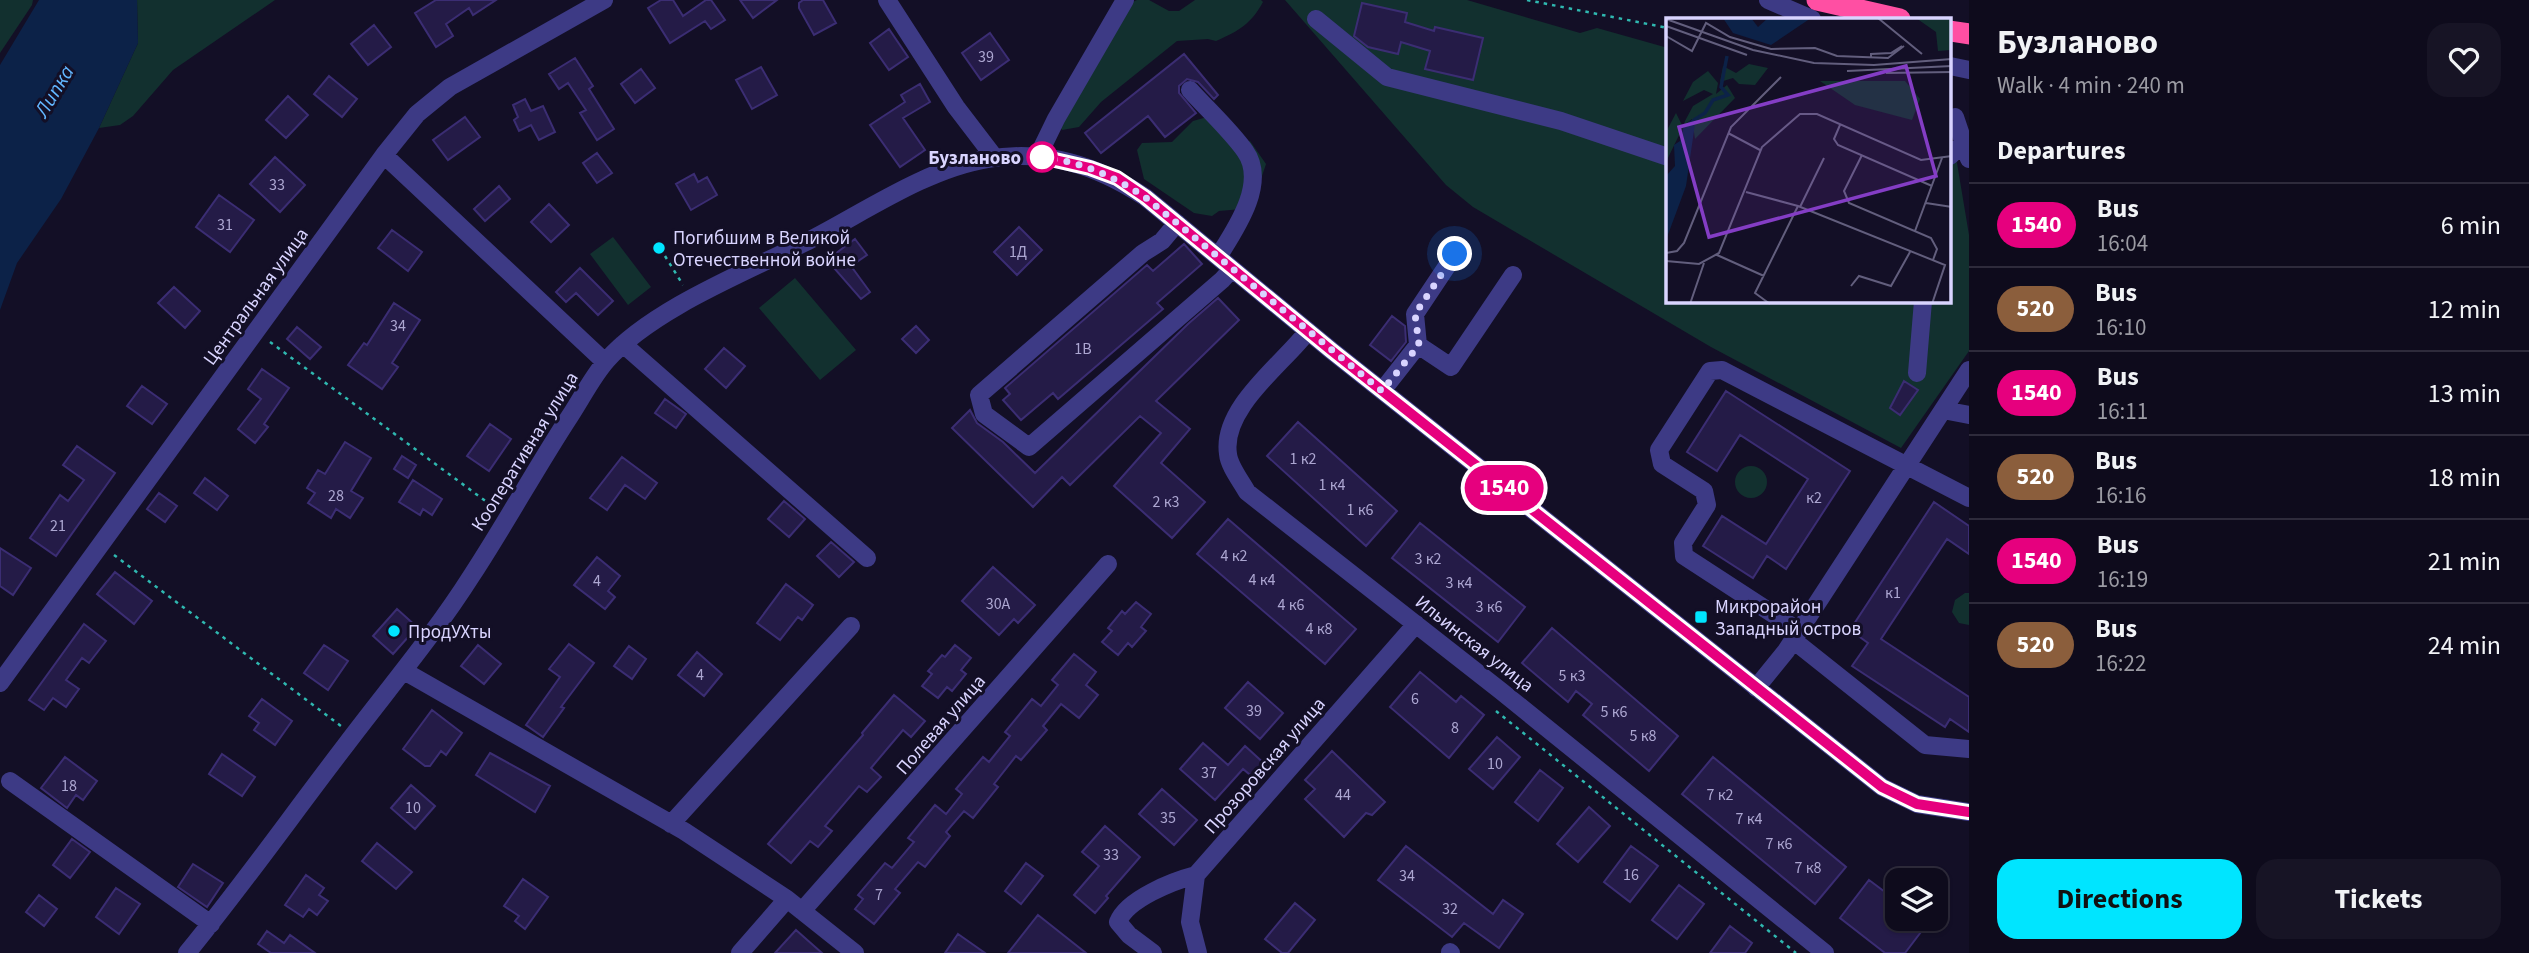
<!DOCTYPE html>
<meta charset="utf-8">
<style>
body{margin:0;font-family:"Source Sans 3",sans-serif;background:#171425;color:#f1f3f6;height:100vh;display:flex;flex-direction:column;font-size:26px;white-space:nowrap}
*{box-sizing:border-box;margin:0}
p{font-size:23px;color:#9b9ba3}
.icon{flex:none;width:38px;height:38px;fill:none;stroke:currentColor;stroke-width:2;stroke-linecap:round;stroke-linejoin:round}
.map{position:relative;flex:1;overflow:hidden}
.sheet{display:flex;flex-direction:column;background:#0e0b1c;width:560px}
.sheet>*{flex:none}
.badge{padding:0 14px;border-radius:23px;font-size:24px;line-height:46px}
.controls{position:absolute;left:1885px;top:868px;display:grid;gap:14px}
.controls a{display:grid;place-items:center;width:63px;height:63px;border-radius:14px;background:#0e0b1c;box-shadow:0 2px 5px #0004,0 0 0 2px #2e2b3b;font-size:35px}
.you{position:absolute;width:35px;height:35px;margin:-18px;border:5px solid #fff;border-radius:50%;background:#1a73e8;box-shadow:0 0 0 10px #1a73e833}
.map>.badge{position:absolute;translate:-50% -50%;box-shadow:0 0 0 4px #fff}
h2{padding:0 28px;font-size:26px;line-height:63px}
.round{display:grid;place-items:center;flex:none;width:74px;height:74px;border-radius:21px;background:#171425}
.head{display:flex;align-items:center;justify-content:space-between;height:119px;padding:0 28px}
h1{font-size:33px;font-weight:700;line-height:52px}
.action{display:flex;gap:14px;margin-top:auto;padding:14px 28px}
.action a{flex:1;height:80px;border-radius:21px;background:#00e5ff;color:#111;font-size:28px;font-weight:700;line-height:80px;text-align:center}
.action a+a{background:#171425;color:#f1f3f6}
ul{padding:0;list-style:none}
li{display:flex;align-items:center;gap:21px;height:84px;padding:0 28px;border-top:2px solid #2e2b3b}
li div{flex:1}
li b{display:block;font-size:26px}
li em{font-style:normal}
li .badge{min-width:77px;font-weight:700;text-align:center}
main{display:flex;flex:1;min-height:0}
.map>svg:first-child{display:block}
.green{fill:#12302f}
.water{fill:#0c2248}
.building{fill:#241b47;stroke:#3b2d73;stroke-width:2}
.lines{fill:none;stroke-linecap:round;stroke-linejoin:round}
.path{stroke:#2fb8b0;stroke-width:2.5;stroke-dasharray:3.5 5;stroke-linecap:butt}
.minor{stroke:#3d3a85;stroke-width:18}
.highway{stroke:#ff4fa3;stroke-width:21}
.line-casing{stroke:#fff;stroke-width:16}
.line{stroke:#e6007e;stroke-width:10}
.walk{stroke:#d9d4ff;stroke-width:7;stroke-dasharray:0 12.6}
.stop-dot{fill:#fff;stroke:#e6007e;stroke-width:3.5}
.poi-dot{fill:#00e5ff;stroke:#130f26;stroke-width:2.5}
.labels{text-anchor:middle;stroke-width:6;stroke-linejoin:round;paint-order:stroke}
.number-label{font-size:16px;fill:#aca6d1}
.stop-label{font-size:19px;font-weight:bold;fill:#d9d4ff;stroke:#130f26;text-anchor:end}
.poi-label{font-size:19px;fill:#d9d4ff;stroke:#130f26;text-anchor:start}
.street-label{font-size:19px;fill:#d9d4ff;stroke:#130f26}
.water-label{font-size:21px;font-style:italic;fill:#62b6ff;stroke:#130f26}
.inset-river{fill:none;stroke:#0c2248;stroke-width:3.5}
.inset-road{fill:none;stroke:#625e7d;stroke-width:2}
.view{fill:#843dc5;fill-opacity:0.15;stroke:#843dc5;stroke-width:3.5}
.inset-edge{fill:none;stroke:#d9d4ff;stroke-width:3.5}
</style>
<main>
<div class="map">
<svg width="1969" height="953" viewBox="0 0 1969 953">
<rect width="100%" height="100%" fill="#130f26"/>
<path class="green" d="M0,0H33L32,5L0,53Z
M137,0H275L173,70L133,116L120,125L99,128L138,43Z
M1137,0H1149L1169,11H1179L1195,0H1261L1263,2C1251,24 1239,31 1216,41L1208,39L1177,41L1101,102L1079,127L1062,130L1058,123L1130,3Z
M1285,0H1467L1580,33L1597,28L1668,48V301H1950V145L1957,163L1969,235V351L1901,448L1711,347L1473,207L1446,185Z
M1207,117L1242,143L1250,141L1266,164L1257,191L1242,209L1219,211L1212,216L1194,213L1144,179L1137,150L1142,143L1172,142L1193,121Z
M613,237L651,287L628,305L590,254Z
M795,278L856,350L820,380L759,308Z
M1735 482a16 16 0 1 1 32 0a16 16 0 1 1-32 0Z
M1965,593H1969V625L1959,623L1952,612L1955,600Z"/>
<path class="water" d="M39,0H137L138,43L99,128L61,199L17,263L0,310V65Z"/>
<path class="building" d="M436,0H496L473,15L469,8L446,24L453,36L436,47L415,13Z
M661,0H673L683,16L706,0H711L725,20L711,29L705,21L670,43L648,8Z
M740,0H777L753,18Z
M803,0H823L836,23L814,35L799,8V3Z
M1362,3L1407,13L1405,22L1434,31L1435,27L1483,38L1473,80L1425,69L1430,51L1401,42L1398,54L1368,47L1354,36Z
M374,25L391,47L368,65L351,44Z
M889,29L908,57L889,70L870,43Z
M990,33L1009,60L981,80L962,53Z
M1184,54L1218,95L1214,99L1198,82L1187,79L1179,86V93L1196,113L1165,137L1148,116L1101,153L1085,133Z
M575,58L593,86L589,89L614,129L597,140L580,113L586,110L568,83L559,89L549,74Z
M761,67L777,95L752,109L736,80Z
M641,69L655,88L635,103L621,84Z
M329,76L357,99L342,117L314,94Z
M920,84L930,102L903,118L925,150L900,167L870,125L905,102L901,95Z
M288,96L308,115L286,138L266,120Z
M525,99L531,111L543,106L555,132L539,140L531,125L519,131L514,120L518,117L513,105Z
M465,117L480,137L448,160L433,140Z
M597,153L612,173L597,183L583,163Z
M275,157L305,185L280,212L250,184Z
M694,174L698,182L707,177L717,195L691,210L676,184Z
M499,186L510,199L485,221L474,209Z
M219,195L254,220L230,252L196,227Z
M549,204L569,225L551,242L531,222Z
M1019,227L1042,250L1017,275L994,252Z
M392,230L422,252L408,271L378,248Z
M855,239L867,255L851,266L870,292L861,299L827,260Z
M1184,244L1202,264L1157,303L1163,309L1058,399L1053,393L1021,420L1003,400L1010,394L1005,388L1147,265L1153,271Z
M580,268L613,301L598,315L576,293L566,302L556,292Z
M174,287L200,311L185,328L158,303Z
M1218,298L1239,320L1156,401L1190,429L1161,463L1205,502L1172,538L1114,486L1161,433L1140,416L1070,485L1062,477L1033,507L952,428L970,410L977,423L1003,442L1035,473L1188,324Z
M394,303L420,320L392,363L398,367L382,389L348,365L364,343L367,345Z
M1392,316L1405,326L1406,342L1391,361L1370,345Z
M916,326L929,340L916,353L902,339Z
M297,327L321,347L310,359L287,339Z
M724,348L745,366L726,388L705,369Z
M262,369L289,388L264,424L268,427L255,443L238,429L261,399L248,389Z
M1904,381L1918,390L1900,415L1890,408Z
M142,386L167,404L152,424L127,406Z
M1726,391L1850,471L1786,569L1767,556L1753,578L1703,546L1722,516L1766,544L1808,479L1740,435L1717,471L1687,452Z
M665,399L686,414L676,428L655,413Z
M1298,422L1397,511L1366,546L1267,456Z
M490,424L511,439L489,471L467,456Z
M345,442L371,458L351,491L363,498L350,518L336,509L331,518L308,503L315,493L307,488L318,470L325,474Z
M77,446L115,473L56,556L30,538L60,495L68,501L84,480L63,465Z
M402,456L416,465L408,478L394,469Z
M622,457L657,483L645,499L625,485L607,510L590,498Z
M205,478L228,496L217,510L194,493Z
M413,480L442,499L432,515L423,509L420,515L399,502Z
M159,493L177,506L165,522L147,509Z
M784,501L805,519L789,537L768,519Z
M1934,502L1969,526V554L1947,539L1881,639L1969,697V732L1950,719L1945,727L1852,666L1868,643L1850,630Z
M1228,519L1356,629L1325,664L1197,554Z
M1420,523L1525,607L1498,642L1392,558Z
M831,542L854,562L839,577L817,556Z
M0,548L31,568L13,595L0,586Z
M597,557L620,576L608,591L615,597L605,609L574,585Z
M993,567L1035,605L1018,623L1014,619L999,635L962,601Z
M115,572L152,601L134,624L97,594Z
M786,584L813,605L802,620L798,617L780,640L757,623Z
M1136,602L1151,614L1141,627L1146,631L1132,647L1128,643L1118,655L1102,642L1112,631L1108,628L1122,611L1125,614Z
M397,609L417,627L393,654L373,636Z
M84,624L106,641L89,663L82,658L66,680L79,689L66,707L53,698L44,710L29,700Z
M1552,628L1678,736L1649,771L1583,715L1592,704L1576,691L1568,702L1522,663Z
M569,644L594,663L561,707L564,708L543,737L526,725L560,677L549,669Z
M324,645L348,661L328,690L304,673Z
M478,645L501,664L484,684L461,666Z
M955,645L971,658L961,670L966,674L952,691L947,687L938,698L922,686L932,674L928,671L942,655L945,657Z
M629,646L646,659L632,679L614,666Z
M697,652L722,674L704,696L678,675Z
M1074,654L1096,672L1086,685L1098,695L1079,718L1061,704L1043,726L1047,730L1021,760L1016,756L994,784L998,787L973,818L964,811L946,832L950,836L925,867L918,862L895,889L900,893L874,924L855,909L863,899L858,895L885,863L892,868L914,842L908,838L935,805L946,814L962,794L956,789L983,757L989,762L1010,736L1005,732L1032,699L1041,706L1058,685L1052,680Z
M1420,672L1456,702L1461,696L1484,715L1449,758L1390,707Z
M1248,682L1283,713L1260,739L1225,708Z
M894,695L925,721L911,737L903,730L871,768L881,777L867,792L859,786L825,826L832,831L818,847L810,841L791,863L768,844L863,735L862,733Z
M262,699L292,721L275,745L254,730L259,723L249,716Z
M432,710L462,733L446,755L441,751L430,766H425L403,749Z
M1497,737L1520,757L1493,789L1469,769Z
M1203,743L1228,765L1245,746L1267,766L1255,779L1243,769L1215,800L1180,769Z
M1332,751L1385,802L1372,815L1366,813L1344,837L1305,799L1315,789L1305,780Z
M490,753L550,786L535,812L476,775Z
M222,754L255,777L242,796L209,774Z
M65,757L97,781L83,800L76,795L67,808L41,788Z
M1713,757L1846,867L1815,904L1682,794Z
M1540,770L1563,788L1538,821L1515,802Z
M411,785L435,806L415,829L391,808Z
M1162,789L1197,820L1174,845L1139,814Z
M1589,807L1610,826L1578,862L1557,844Z
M1105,826L1140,857L1106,896L1108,898L1095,913L1074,895L1099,866L1082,852Z
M72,839L90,852L70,878L53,865Z
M377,843L412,872L396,889L362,861Z
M1406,846L1493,914L1503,900L1523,914L1499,948L1464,923L1452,937L1378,880Z
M1631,846L1658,866L1630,902L1604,882Z
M1026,863L1043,876L1021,904L1005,891Z
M193,864L223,883L207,907L178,887Z
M306,875L324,888L319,895L328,901L317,915L309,909L303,917L285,905Z
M523,879L548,897L525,929L515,921L519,916L504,906Z
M1869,880L1897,901V919H1920L1927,924L1905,953H1885L1840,918Z
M1679,885L1704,904L1677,939L1652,920Z
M116,888L140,904L119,934L96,917Z
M39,895L57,909L44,926L26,912Z
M1295,903L1315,920L1288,953H1282L1265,939Z
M1038,915L1086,953H1008Z
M1730,926L1752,943L1745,953H1710Z
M796,930L822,953H775Z
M267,931L284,943L290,935L315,953H271L258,944Z
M958,934L985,953H945Z"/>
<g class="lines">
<path class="path" d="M1527,0L1668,28
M665,256L683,285
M270,342L495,508
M114,555L341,726
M1496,711L1796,953"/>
<path class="minor" d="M887,0L956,107L995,158
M1768,0L1812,19
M1316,19L1387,77L1561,121L1668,157
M1950,66L1969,70
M1190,90C1208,110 1230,130 1245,151C1268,183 1235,230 1218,257
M1955,117L1969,159
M384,155L605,362
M1038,156L1056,119L1125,0
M1950,156L1963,143
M1177,223L1162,241L1143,253L979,395L984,414L1029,447L1222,280L1232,269
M1308,331C1283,364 1221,408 1228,454C1229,466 1241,481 1247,492L1501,691L1825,953
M623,344L867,558
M1418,345L1451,367L1513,275
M1917,373L1923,301
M1382,391L1418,345L1415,314L1455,254
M1943,410L1969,415
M1799,631L1684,556L1683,543L1707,505L1704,491L1662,464L1659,450L1710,371L1722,370L1969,498
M1793,640L1925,745L1969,749
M404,671L684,831L787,899L855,953
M0,683L384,155L417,114L450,87L604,0
M1756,688L1786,651L1969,370
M10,781L211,924
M671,824L851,626
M802,911L1108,564
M1450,952L1451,953
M187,953C242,886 292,815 345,746C388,689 434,635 472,575C506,523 536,468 570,416C582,398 592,377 607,360C653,308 749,271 812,239C866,211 927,169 987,159C1046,149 1096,165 1145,197L1332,351L1882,787L1917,804L1969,812
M740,953L787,899
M1153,953L1129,935L1118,922C1127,899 1173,881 1196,875
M1198,953L1190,922L1196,875L1416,624"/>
<path class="highway" d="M1817,0L1900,19
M1950,31L1969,34"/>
</g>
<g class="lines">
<defs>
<path id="line" d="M1042,157L1090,168L1117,178L1145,197L1332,351L1882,787L1917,804L1969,812"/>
</defs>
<use href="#line" class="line-casing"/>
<use href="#line" class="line"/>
<path class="walk" d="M1042,157C1082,162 1111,175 1145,197L1382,391L1419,345L1415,314L1455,254"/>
</g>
<circle class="stop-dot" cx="1042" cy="157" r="14"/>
<g class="poi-dot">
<circle cx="659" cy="248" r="7"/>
<rect x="1694" y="610" width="14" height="14" rx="3.5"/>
<circle cx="394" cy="631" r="7"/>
</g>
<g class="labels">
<g class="number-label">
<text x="986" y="62">39</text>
<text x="277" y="190">33</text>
<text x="225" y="230">31</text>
<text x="1018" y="257">1Д</text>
<text x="398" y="331">34</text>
<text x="1083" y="354">1В</text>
<text x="1303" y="464">1 к2</text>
<text x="1332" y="490">1 к4</text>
<text x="336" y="501">28</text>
<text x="1814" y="503">к2</text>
<text x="1166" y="507">2 к3</text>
<text x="1360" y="515">1 к6</text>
<text x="58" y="531">21</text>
<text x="1234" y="561">4 к2</text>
<text x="1428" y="564">3 к2</text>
<text x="1262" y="585">4 к4</text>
<text x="597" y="586">4</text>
<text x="1459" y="588">3 к4</text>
<text x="1893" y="598">к1</text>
<text x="998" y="609">30А</text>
<text x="1291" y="610">4 к6</text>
<text x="1489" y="612">3 к6</text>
<text x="1319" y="634">4 к8</text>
<text x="700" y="680">4</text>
<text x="1572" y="681">5 к3</text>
<text x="1415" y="704">6</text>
<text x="1254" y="716">39</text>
<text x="1614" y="717">5 к6</text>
<text x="1455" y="733">8</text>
<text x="1643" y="741">5 к8</text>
<text x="1495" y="769">10</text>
<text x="1209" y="778">37</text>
<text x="69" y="791">18</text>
<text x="1343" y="800">44</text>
<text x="1720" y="800">7 к2</text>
<text x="413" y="813">10</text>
<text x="1168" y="823">35</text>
<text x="1749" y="824">7 к4</text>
<text x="1779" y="849">7 к6</text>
<text x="1111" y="860">33</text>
<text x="1808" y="873">7 к8</text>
<text x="1631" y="880">16</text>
<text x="1407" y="881">34</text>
<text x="879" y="900">7</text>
<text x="1450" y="914">32</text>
</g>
<g class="stop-label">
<text x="1021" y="164">Бузланово</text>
</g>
<g class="poi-label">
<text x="673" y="244">Погибшим в Великой<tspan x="673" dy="22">Отечественной войне</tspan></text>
<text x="1715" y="613">Микрорайон<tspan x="1715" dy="22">Западный остров</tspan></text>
<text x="408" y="638">ПродУХты</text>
</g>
<g class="street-label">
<text transform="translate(255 296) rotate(-54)" y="7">Центральная улица</text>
<text transform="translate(524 451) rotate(-58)" y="7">Кооперативная улица</text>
<text transform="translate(1475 643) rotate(38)" y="7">Ильинская улица</text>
<text transform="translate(940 724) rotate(-49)" y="7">Полевая улица</text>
<text transform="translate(1264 765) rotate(-49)" y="7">Прозоровская улица</text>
</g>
<g class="water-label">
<text transform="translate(54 91) rotate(-59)" y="7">Липка</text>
</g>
</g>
<g transform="translate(1666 18)">
<rect width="285" height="285" fill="#130f26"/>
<path d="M250,0H285V32L272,33L270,14ZM83,46L102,50L89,67L73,66L67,60L54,64L57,48L70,55ZM42,53L52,65L50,76L61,67L69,80L29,121L26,101L18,107L19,103L27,88L47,76L38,72L17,83L27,64ZM154,63H239L254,81L246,102L189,87ZM10,95L17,109L0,144V114Z" fill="#12302f"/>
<path d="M57,0H85L92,9L102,0H145L105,27L67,15ZM30,99L20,168L0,222V158L9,148L8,127L14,123L18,107Z" fill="#0c2248"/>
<path class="inset-river" d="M28,102L39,95L47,82L62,77L55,69L61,38"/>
<path class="inset-road" d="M212,0L256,36M0,1L87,32L148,45L208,47L286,41M0,8L81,37M0,18L26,33L40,5L64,19L105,31L149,30L171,38L222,40L238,28M205,40V36L225,35L236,28M181,53L286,48M220,55L286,54M174,107L168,121L172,127L266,168M62,115L94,132M196,137L178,173L183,185L265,220L271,231L267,242M80,174L132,188L279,247L266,286M260,185L286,189M134,189L158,140M249,213L276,140M0,235L11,233L18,225L65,109L115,59M51,237L98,258M0,243L33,246L53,235L96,129L134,96H151L255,142L286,138M185,268L193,258L225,268L244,234M24,286L38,245M104,286L89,275L132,188"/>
<path class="view" d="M240,48L270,158L43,219L13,109Z"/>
<rect width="285" height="285" class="inset-edge"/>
</g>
</svg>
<div class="controls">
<a><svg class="icon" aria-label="layers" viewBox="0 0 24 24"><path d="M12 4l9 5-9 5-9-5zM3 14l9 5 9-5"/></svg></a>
</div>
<div class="you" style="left:1455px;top:254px"></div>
<b class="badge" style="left:1504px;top:488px;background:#e6007e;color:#fff">1540</b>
</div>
<section class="sheet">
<div class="head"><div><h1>Бузланово</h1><p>Walk · 4 min · 240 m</p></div><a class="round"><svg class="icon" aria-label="heart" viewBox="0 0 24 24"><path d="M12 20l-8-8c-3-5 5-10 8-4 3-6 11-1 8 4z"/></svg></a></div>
<h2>Departures</h2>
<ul>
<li><span class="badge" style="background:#e6007e;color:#fff">1540</span><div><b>Bus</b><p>16:04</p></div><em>6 min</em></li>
<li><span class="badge" style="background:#8b5e3c;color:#fff">520</span><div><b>Bus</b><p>16:10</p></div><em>12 min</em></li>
<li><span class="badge" style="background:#e6007e;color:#fff">1540</span><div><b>Bus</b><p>16:11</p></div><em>13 min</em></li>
<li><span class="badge" style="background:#8b5e3c;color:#fff">520</span><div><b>Bus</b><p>16:16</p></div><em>18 min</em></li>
<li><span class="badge" style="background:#e6007e;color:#fff">1540</span><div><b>Bus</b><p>16:19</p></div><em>21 min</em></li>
<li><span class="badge" style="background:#8b5e3c;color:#fff">520</span><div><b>Bus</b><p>16:22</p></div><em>24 min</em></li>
</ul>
<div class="action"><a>Directions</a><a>Tickets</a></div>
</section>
</main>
